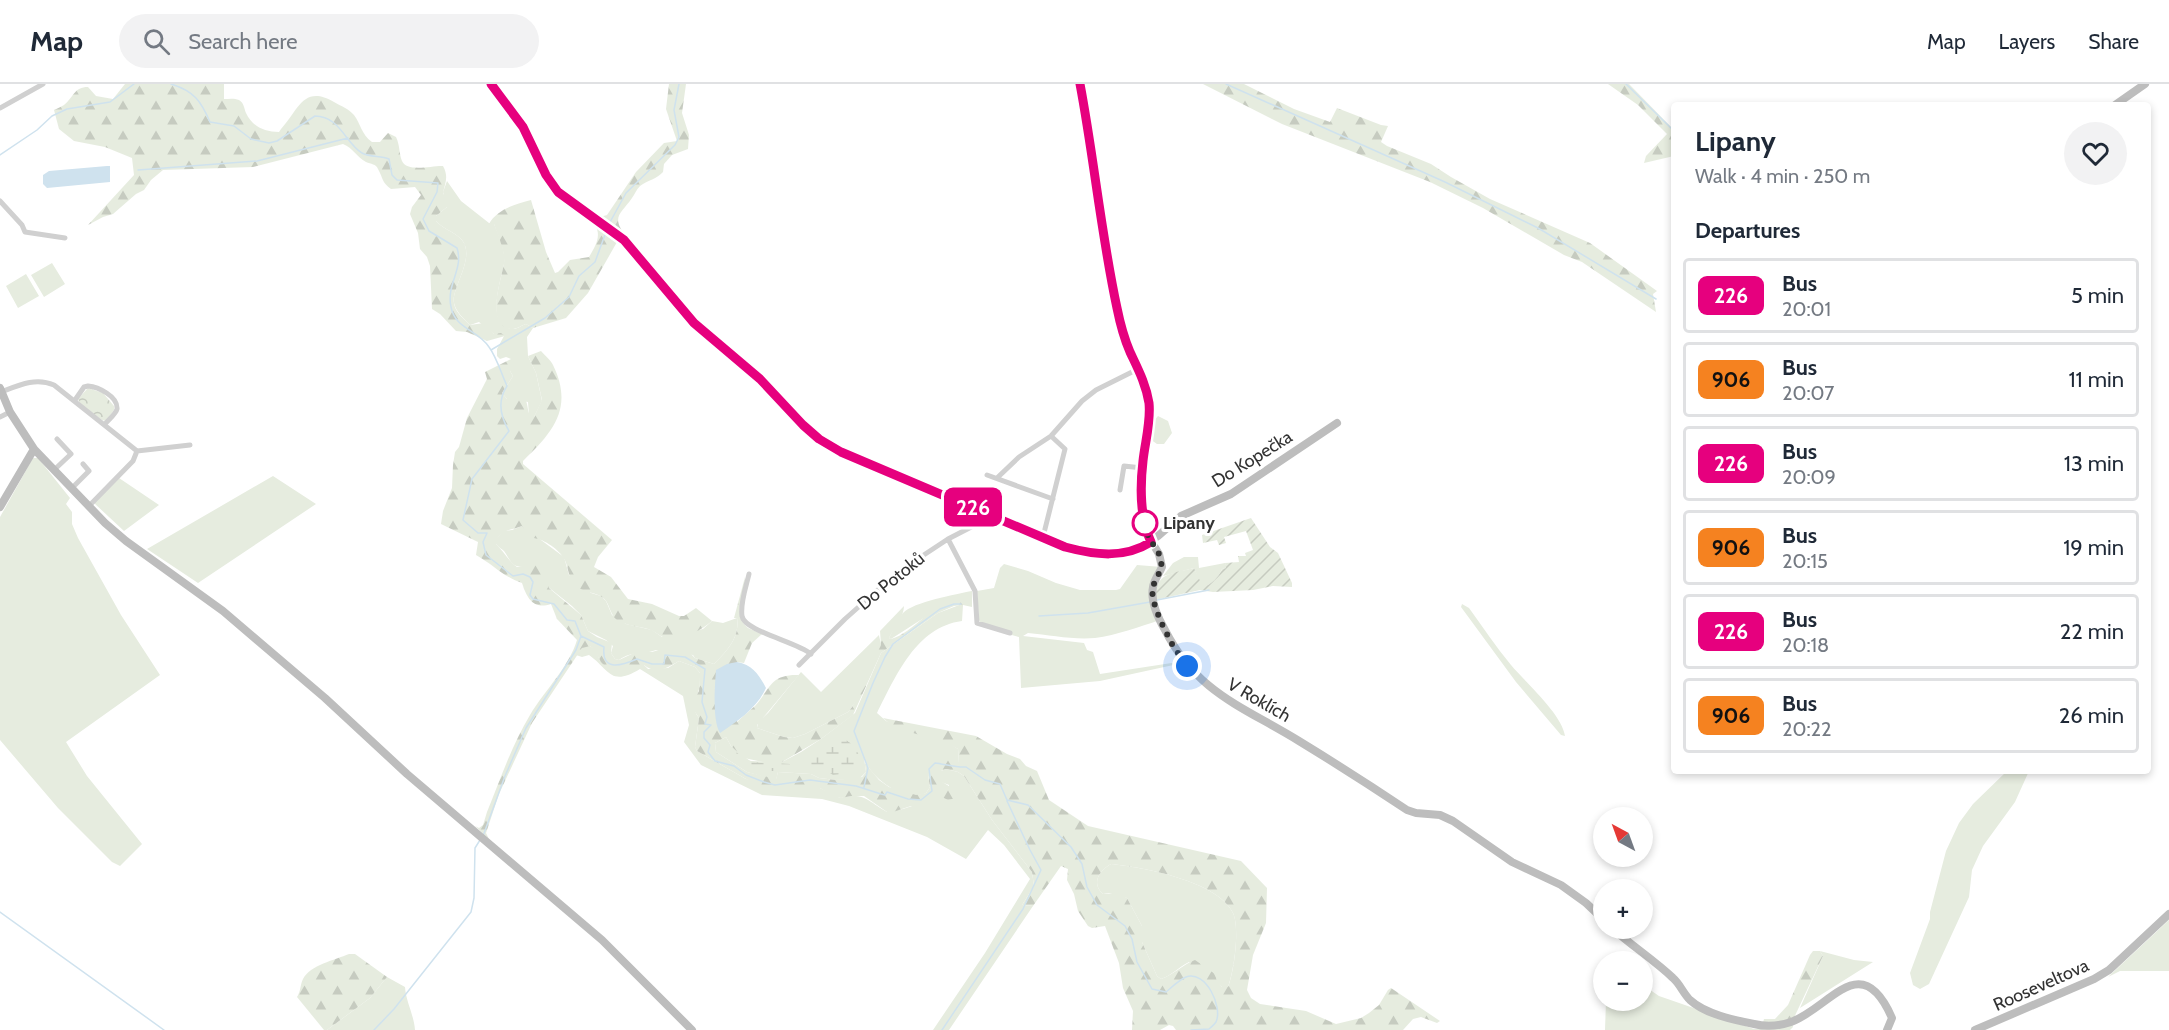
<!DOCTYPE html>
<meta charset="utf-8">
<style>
body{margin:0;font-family:Cabin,sans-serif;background:#f2f2f3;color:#1f2937;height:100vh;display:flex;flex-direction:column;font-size:22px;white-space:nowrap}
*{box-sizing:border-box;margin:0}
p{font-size:20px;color:#747a83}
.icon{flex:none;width:33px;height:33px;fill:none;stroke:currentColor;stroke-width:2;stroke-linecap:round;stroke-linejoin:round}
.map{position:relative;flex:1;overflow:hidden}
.sheet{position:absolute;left:1671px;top:18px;width:480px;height:672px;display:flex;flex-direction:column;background:#fff;border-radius:6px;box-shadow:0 3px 9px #0003}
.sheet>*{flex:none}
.badge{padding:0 12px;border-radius:9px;font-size:21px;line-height:39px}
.needle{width:39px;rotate:319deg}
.fabs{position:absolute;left:1593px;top:723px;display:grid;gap:12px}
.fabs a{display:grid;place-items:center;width:60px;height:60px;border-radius:50%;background:#fff;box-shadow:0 3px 9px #0003;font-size:30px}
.you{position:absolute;width:30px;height:30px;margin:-15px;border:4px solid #fff;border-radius:50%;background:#1a73e8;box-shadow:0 0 0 9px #1a73e833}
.map>.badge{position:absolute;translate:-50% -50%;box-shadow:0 0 0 3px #fff}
h2{padding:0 24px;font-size:22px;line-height:54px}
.round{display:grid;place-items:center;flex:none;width:63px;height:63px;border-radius:32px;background:#f2f2f3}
.summary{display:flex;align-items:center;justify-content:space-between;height:102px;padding:0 24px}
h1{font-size:28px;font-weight:700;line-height:45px}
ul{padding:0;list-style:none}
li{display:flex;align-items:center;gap:18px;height:75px;margin:0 12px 9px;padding:0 12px;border:3px solid #e0e1e3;border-radius:6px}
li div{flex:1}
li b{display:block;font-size:22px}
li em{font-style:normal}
li .badge{min-width:66px;font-weight:700;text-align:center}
header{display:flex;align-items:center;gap:36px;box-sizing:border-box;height:84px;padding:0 30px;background:#fff;border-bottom:2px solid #e0e1e3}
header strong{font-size:28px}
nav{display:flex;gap:33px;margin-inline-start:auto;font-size:21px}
.search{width:420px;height:54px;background:#f2f2f3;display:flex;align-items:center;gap:15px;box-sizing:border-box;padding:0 21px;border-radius:33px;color:#747a83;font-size:22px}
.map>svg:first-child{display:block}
.grass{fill:#e6ecdf}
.forest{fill:url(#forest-firs);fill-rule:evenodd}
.wetland{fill:url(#wetland-marsh)}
.park{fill:url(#park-crowns)}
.garden{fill:url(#garden-furrows)}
.water{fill:#cfe2ee}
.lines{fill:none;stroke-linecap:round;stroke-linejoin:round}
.stream{stroke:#cfe2ee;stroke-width:1.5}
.street{stroke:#d0d0d0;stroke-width:5}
.secondary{stroke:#bdbdbd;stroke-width:8}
.line-casing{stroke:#fff;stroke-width:14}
.line{stroke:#e6007e;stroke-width:9}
.walk{stroke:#333;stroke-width:6;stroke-dasharray:0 10.8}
.stop-dot{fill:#fff;stroke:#e6007e;stroke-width:3}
.labels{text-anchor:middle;stroke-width:6;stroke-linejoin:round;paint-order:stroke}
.street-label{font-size:18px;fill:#333;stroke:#fff}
.stop-label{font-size:18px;font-weight:bold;fill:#333;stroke:#fff;text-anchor:start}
</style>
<header>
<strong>Map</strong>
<div class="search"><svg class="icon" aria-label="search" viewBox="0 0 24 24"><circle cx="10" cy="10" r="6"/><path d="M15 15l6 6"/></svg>Search here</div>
<nav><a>Map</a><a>Layers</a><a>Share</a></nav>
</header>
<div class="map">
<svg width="2169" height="946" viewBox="0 0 2169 946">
<defs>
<pattern id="forest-firs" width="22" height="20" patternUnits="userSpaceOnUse" patternTransform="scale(1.5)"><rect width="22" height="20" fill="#e6ecdf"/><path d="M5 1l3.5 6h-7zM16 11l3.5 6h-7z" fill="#c6cbc0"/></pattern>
<pattern id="wetland-marsh" width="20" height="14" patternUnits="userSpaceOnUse" patternTransform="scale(1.5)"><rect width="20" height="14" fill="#e6ecdf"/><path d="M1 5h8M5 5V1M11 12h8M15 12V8" fill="none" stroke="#c6cbc0"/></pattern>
<pattern id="park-crowns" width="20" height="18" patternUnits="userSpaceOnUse" patternTransform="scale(1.5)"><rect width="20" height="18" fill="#e6ecdf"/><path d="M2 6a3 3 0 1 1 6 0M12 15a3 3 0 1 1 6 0" fill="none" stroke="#c6cbc0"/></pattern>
<pattern id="garden-furrows" width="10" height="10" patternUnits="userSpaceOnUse" patternTransform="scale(1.5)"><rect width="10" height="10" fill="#e6ecdf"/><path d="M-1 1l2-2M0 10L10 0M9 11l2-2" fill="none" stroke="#c6cbc0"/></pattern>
</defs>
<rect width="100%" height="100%" fill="#fff"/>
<path class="grass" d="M447,97L461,117L489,139L494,140C499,152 506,167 504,180C501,196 484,244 514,245C517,245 522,241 526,240L533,244L527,253L528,272L536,289L542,317L534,333L531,334L529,331L528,318L507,315L502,309L513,292L510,287L511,275L506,273L500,275L497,272V265L504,252L494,250L479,238L470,241C464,235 456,228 454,219C451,204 476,174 462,156C455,148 443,145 436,137V132L447,123L443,108Z
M52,179L65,200L44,213L31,191Z
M26,190L39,212L18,224L6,202Z
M1158,332L1168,337L1172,349L1164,360H1157L1150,355L1153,338Z
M33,374H38L70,414L66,420L72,428V440L78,454L121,531L160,591L66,658L87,692L142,760L120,782L112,778L58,724L0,656V433Z
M273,392L316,420L198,499L147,465Z
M119,394L159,421L124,447L94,419Z
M522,442L564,473L569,491L591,509L601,512L606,517L612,531L626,540L652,546L662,553L703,545L712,537L723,539L737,534C740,553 727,567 714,580L695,574L693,571L656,566C643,571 633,566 619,576L615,575L611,569L613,562L606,556L588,547L581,531L572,522L523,483C511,483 510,475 504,467C502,465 498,463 496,460V455L503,447L512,446Z
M1184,473H1198L1199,484L1225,479L1227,484L1222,485C1218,494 1212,500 1202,504L1194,484L1163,492L1173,479Z
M1004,480L1028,487L1056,499L1080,506H1116L1120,505L1137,481L1162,483L1152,504L1160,536C1139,543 1117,551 1095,554C1073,556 1050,551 1028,549L1023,552L1084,559L1087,566L1093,568L1100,590L1178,578V580L1100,597L1021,604L1019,553L983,543L979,536L977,507L994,504L1000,484Z
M972,507V523L963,521L962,537C916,543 896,592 877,629L886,637L893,640L949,659L958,665L959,679L928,691L930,703L926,709C904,718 871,695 864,674L866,688L859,695L836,696L819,694L811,690L778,688L776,696L747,688L716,668L715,659L726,653L731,662L750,677L782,678L801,668L821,655L855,629L881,569L938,529L962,520L944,521L891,555L889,554C893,546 898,535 903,529C913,518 957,510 972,507Z
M1462,520L1469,524C1483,543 1496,563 1511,581C1526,599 1562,630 1565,652L1561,651L1516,598L1461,523Z
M879,551C879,553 881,558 881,561C879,573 857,619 848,628L805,650L793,654L784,653L757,644L758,638L768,629L801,588L821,608Z
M584,562H590L596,566L600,577L644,581L648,585L668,584L679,577L695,583L700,589C700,594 700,600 699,605C696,618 690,622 699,634L695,663L697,667L746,695L820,704L840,714C865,708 867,717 887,728L903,725L942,712L947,714L949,701L941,698V687L946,685L958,688L964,692L992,736L1032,788L1034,802L1022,821L1033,822L949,946H933L985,869L1030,795L1004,761L988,746L966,775L927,753L849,722L822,715L762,711L701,681L684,658L689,641L683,612L640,585C610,603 610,586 589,571L582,573L576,571Z
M2007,687H2029L2015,718L1983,762L1972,786L1969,813L1929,900L1920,905L1913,901L1910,889L1930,835V828L1946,767L1959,739L1973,720Z
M1111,780C1142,783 1218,797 1233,829C1240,844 1234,887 1228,903H1222L1189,878C1179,883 1171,892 1161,895L1157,892L1142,858V842L1127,814L1109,809L1103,810C1091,799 1099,787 1111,780Z
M2169,836V887H2120L2108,893Z
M1820,867L1854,876L1873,878L1800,924L1823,872Z
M387,893L405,903C406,918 414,931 415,946H327L370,914Z
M1643,901L1659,912L1754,945H1762L1761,946H1605L1606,917L1642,916Z"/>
<path class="forest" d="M125,0H224V15C229,15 234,14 239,16C244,19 244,24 246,29C252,42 264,48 279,48L281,45C298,27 303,0 334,18C341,22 349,25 354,31C361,40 361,50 372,58H380L388,49L396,53C400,61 399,70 402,77C407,89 434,81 443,82C449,93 445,99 443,109L448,118L447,123L436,132V137C443,145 455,148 462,156C476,174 451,204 454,219C455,228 464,235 470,241L484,239L494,250L501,249L505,252L487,257L467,248L456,247L440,230L432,225L430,182L427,173L420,165L418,149L410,130L412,123L421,111L415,103L391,105C382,99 383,94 378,85C376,80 371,80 366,78C357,73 353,64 343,60L253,83L163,86L151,96L144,106L136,110L113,130L103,133L88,141L134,91L132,74L105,63L74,57L59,45L54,26C58,24 61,23 64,21C74,13 74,3 88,3L96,12L113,15Z
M669,0H686L682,29L689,51L688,65L672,71L664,80L663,88C657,95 648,96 640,102C636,106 635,110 632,114C621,130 611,132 625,151L600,133L607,131L636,88L664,59L677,57L666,25Z
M1203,0H1244L1294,25L1330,38L1337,24L1381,41L1388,42L1381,58L1387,62L1431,80L1451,93L1490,115L1590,159L1657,207L1653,210L1656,228L1582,178L1564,171L1483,124L1430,98L1282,40Z
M1608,0H1629L1674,46V72L1644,79L1646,72L1667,50L1638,21Z
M531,116L546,168L555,189L558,188L570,176L589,173C595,163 602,152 595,141L617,158L588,209L566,234L533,244L526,240C522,241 517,245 513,245C483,245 502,194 504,179C505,167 499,154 495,143L494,140H489C497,125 516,120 531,116Z
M541,267C545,272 551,276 553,281C574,324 553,348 523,377V380L612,456L598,473L594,483L611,493L628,515L652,520L679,532H684L696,524L712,537C701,547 679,557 665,554C659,552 655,547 648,545C638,542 627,542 617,536C609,530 610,518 602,513C594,508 583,508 576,502C567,494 569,481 563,473C557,464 542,454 532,454L522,442C510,447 498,445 496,460C504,468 508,476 517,483C524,483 531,477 538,480L543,487L549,504L581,531L588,547L597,553L612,559L611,569L615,575L619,576L636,568H652L665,564L689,568L695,574L714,580C727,567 740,553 737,534H734L745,493L743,539L748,544L762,550L752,559L744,579L737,578V638C743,632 749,627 755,622C771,604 770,590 799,591L757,641V644L784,653L793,654L805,650L848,628L852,623L881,561L880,547L904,522C904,533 894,544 889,554L891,555C915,549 933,515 960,518L963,521L954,522L938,529L881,569L853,631L821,655L782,678L768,679L744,674L731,662L726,653L715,659L716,668L747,688L776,695L778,688L811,690L819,694L836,696L862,693L866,688L864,674L865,679L879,696L889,703L916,711L926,709L930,703L928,691L934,677L947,676L959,679L958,665C938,652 898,650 883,634L976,652L1007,670L1020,675L1026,682L1037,687L1049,716L1088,742L1241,777L1267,804L1266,839L1253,871L1247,906L1251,914L1260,920L1306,927L1336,940L1361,934L1369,929L1379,921L1388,906L1391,904L1440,937L1437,939L1421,933L1413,935L1403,946H1176L1173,942L1169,941L1160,946H1132L1133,927L1123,904L1119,879L1105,842L1092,844L1088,842L1078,827L1074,810L1067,796L1068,785L1061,782L1033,822L1022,821L1034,802L1032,788L992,736L964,692L958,688L946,685L941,687V697L955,706L956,714L948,716L942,713L922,724L911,722L893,728H887L864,712H851L841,714L834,713L820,704H784L762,701L746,695L697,667L695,663L699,634L691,622L699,607L700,589L695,583L679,577C667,584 656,591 644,581C630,581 612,591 601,578C597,572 597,567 590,562L582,564L532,639L499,710L486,749L489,755L475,742L479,744L483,741L487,728C500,696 512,661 530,631C545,606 569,583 577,556L557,535L551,520C533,526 527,514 522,499C502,492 494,481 476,471L478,458L441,440L443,427L452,404L453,381L455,368L459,363L467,334L487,295L485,288L511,275L515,279L510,287L513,292L502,309L507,315L516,310C531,313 525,324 531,333H534L542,316L536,289L528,272ZM1111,780C1142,783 1218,797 1233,829C1240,844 1234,888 1228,903H1222L1217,898L1215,890L1195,876C1182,881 1173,891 1161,895L1157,892L1142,858V842L1127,814L1117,809L1103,810C1091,799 1099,787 1111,780Z
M1813,867H1820L1823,872L1792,938L1793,943L1790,946H1761L1764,935H1775L1788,921L1810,871Z
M349,870H355L387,893L370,914L327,946H324L297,913C301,907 300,901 303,895C310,881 335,876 349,870Z"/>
<path class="wetland" d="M846,656C859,664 861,673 859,688L833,691L824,685L814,686L806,683V674L809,671L837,657Z
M729,662C753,684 760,678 790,680V686C764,688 743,689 725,666Z"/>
<path class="park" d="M88,304L103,309L114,322V326L106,337L102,336L80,320L78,315Z"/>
<path class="garden" d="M1251,434L1270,463L1278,469L1292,499V503L1273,502L1253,506L1213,508L1200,506L1155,516C1155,488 1171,490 1194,484L1203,503C1212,500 1218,494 1222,485L1226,484L1225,479L1239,478L1238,472H1246L1245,469L1253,466L1246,447L1224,453L1226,459L1219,461L1217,456L1203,459L1202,451Z"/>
<path class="water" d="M107,82H110V98L47,104L43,100V91L49,87Z
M737,578C753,581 759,591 766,604C757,624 738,637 720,649C712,636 715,601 716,586L727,580Z"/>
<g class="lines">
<path class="stream" d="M171,0C194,7 201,17 210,38L234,42L251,55L269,59L277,57L315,32C340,32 346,60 362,69C371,74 381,71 389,75L392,91L397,96L438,99L437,108L423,135L429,147L457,164C464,185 446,200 451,223C455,245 478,246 489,263C497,274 501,289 507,302C497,317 500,332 509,347L472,395L463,436L478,449H487L483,458L486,471L513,492L523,490L530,493L533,498L530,511L533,515L554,520L567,536L575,537L581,552L604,563C601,589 623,581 637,575L652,580H664L665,571L685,573L705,585L702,618L707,633L705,640L711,641L704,648V654L710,661L708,668L715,677L734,682L746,691L764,698L775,701L810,696L856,702L881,710L885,711L887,708L908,715L921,716L932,707L929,685L935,679C944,680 958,684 966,683L985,696L1000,700L1007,716L1028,721L1071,763L1082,780L1087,803L1097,821L1125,842L1132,855L1137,878L1152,905L1166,908C1172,903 1179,896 1186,893C1206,886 1223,923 1216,938C1214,941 1211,943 1209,945L1191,946
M1226,0L1445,98L1538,144L1656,215
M1626,0L1674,47
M0,71L37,46L52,32L67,25L110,18L134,0
M138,86L257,77L348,54
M609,140L626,109L675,61L679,53L674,26L679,0
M491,266L545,234L569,213L579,192L595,178L606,148
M1157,516L1209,506
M1039,532L1088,529L1150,518
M864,703L868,684L854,647L873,599L885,573L893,560L940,525L954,520H961
M483,752L505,692L526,644L576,566L581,552
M0,828L164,946
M374,946L394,925L471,828L474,814L475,764L480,756
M942,946L1023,825L1041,786L1030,766L1007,717"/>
<path class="street" d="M0,24L43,0
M0,117L22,141L25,148L65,154
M1,308C19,301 36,293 54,301L137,367
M75,316L84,303L88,302C98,303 118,312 117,325C116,330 108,336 105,340
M0,333L10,328
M54,386L71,370L57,355
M987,391L1053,415
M997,394L1019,373L1051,352L1082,317L1096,306L1138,285
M71,405L89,387L83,380
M1120,406L1124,382L1142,384
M88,423L133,377L137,367L190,361
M1043,453L1065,365L1051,352
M948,455L975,507L977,539L1010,549
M749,490C746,503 740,519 742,532C744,547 797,558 811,570
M799,581L845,535L898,488L948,455L979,439L996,434"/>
<path class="secondary" d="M491,0L523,43L545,91L558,108L624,156L694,239L760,295L819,355L841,368L1065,463L1101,470L1128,468L1140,464L1158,452L1181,432L1231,410L1337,339
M1080,0L1092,80L1117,225L1129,265L1145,300L1149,320V339L1142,387L1144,429L1148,452L1159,470L1162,483C1159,490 1154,496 1153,503C1150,518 1158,534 1165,546C1197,609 1242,622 1299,657C1335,679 1371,702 1407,726L1416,729L1440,731L1453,737L1512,778L1561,801L1586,819L1604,836
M2115,21L2145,0
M0,304L10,328L34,365L105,439L126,457L223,527L325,614L407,690L602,856L692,946
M0,423L34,365
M1612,844C1632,862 1654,876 1673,894C1680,900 1683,909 1690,916C1705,930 1734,936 1754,940C1766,943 1779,942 1791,938C1830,924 1861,863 1892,934L1887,946
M1975,946L2094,895L2109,886L2169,830"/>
</g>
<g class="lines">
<defs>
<path id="line" d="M491,0L523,43L546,91L558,108L624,156L694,239L760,295L803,341L819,355L841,368L1065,463C1095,471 1124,475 1151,458C1140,435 1140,402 1143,377C1145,358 1151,338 1149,319C1146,300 1138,285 1130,268C1124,254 1120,239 1117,224C1101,150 1094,74 1080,0"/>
</defs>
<use href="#line" class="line-casing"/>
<use href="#line" class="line"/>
<path class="walk" d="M1145,439L1144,429L1148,452L1159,470L1162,483L1152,504L1153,516L1160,536L1173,562L1187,582"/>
</g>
<circle class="stop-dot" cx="1145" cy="439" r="12"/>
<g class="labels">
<g class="street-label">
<text transform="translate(1252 375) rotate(-32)" y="6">Do Kopečka</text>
<text transform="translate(891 497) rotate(-39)" y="6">Do Potoků</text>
<text transform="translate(1259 616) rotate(30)" y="6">V Roklích</text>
<text transform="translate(2041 901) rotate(-24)" y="6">Rooseveltova</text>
</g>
<g class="stop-label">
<text x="1163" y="445">Lipany</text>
</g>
</g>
</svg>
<div class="fabs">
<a><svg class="needle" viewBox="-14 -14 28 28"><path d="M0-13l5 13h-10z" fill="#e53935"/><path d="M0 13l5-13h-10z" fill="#747a83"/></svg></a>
<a>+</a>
<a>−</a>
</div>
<div class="you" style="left:1187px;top:582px"></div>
<b class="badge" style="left:973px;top:423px;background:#e6007e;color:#fff">226</b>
<section class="sheet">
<div class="summary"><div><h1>Lipany</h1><p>Walk · 4 min · 250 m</p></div><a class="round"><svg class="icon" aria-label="heart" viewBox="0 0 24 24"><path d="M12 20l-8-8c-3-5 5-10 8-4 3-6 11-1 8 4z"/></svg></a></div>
<h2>Departures</h2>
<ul>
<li><span class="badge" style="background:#e6007e;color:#fff">226</span><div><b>Bus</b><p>20:01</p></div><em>5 min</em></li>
<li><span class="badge" style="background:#f58220;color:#111">906</span><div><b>Bus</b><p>20:07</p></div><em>11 min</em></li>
<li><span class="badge" style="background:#e6007e;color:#fff">226</span><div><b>Bus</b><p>20:09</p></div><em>13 min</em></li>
<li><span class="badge" style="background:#f58220;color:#111">906</span><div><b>Bus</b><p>20:15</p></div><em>19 min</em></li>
<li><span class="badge" style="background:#e6007e;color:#fff">226</span><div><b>Bus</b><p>20:18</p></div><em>22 min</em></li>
<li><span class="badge" style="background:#f58220;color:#111">906</span><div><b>Bus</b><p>20:22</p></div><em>26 min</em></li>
</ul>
</section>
</div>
